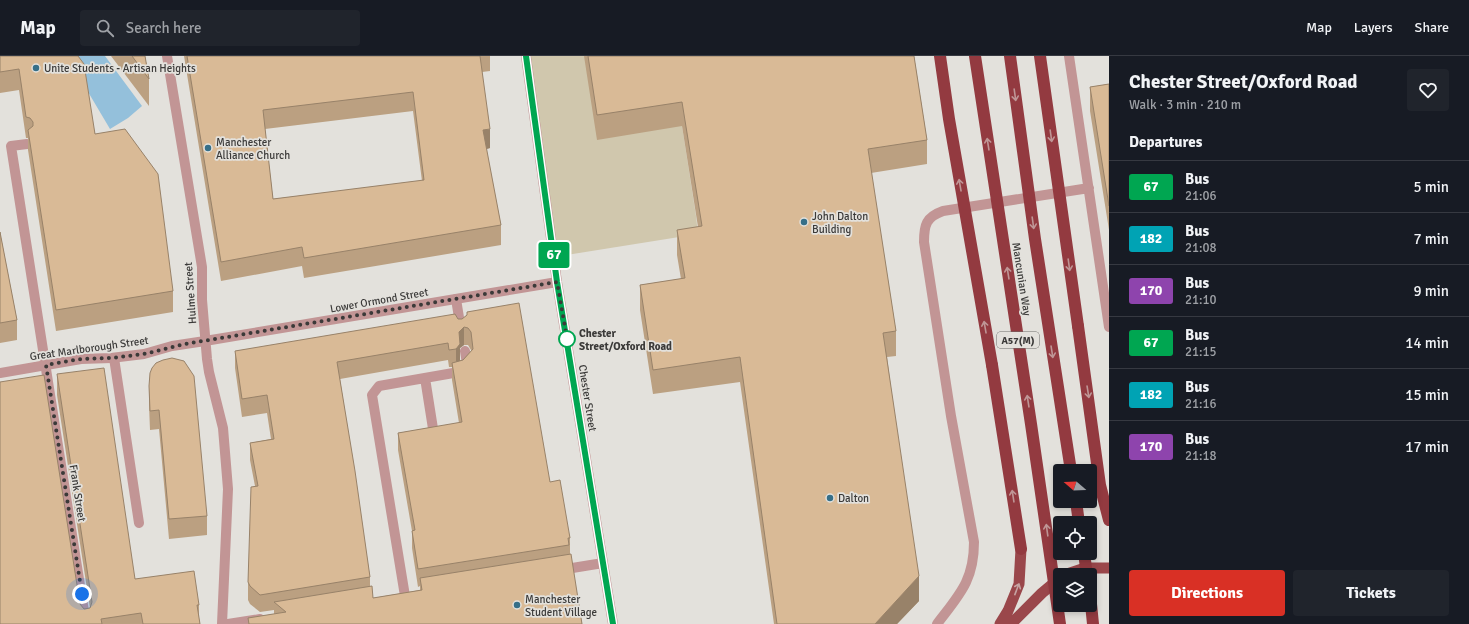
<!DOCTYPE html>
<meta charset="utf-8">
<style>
body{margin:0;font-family:Signika,sans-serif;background:#20242c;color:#f1f3f6;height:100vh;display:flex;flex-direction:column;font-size:15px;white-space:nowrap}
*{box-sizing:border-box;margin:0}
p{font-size:13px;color:#9ea1a6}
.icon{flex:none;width:22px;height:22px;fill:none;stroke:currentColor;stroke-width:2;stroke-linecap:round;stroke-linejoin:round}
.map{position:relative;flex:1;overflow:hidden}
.side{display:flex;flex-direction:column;background:#171b24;width:360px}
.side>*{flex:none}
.badge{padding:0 8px;border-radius:3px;font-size:14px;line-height:26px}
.needle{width:26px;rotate:289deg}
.controls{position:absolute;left:1053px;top:408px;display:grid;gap:8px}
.controls a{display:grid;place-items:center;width:44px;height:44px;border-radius:4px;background:#171b24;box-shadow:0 2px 6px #0003;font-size:20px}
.you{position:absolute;width:20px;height:20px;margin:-10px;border:3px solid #fff;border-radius:50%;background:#1a73e8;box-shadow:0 0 0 6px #1a73e833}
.map>.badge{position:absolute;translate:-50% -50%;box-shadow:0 0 0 2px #fff}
h2{padding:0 20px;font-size:15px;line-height:36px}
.round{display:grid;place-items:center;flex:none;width:42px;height:42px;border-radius:4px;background:#20242c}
.summary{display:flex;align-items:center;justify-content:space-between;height:68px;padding:0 20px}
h1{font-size:19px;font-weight:700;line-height:30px}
.action{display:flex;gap:8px;margin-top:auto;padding:8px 20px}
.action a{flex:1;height:46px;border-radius:4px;background:#d93025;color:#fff;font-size:16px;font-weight:700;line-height:46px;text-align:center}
.action a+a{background:#20242c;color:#f1f3f6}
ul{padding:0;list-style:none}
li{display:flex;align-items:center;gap:12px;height:52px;padding:0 20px;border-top:1px solid #363941}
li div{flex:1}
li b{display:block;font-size:15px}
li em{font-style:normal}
li .badge{min-width:44px;font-weight:700;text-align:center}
header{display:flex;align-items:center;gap:24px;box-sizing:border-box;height:56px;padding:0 20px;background:#171b24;border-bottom:1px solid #363941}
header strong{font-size:19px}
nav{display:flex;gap:22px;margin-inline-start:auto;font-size:14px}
.search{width:280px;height:36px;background:#20242c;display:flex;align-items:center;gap:10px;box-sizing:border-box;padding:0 14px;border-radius:4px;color:#9ea1a6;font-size:15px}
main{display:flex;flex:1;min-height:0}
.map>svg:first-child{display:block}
.green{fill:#d0c7ad}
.water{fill:#94c0db}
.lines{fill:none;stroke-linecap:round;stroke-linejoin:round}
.service{stroke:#c29595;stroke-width:10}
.minor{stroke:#c29595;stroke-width:10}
.trunk{stroke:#9a474b;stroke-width:11}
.motorway{stroke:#933a40;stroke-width:12}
.motorway-bridge{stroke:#933a40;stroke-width:12}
.wall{fill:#bba081;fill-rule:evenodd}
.shaded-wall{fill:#988269}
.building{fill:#d9ba96;stroke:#988269;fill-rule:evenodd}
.oneway{stroke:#bf9696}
.oneway2{stroke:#c6a3a2}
.line-casing{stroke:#fff;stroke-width:9}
.line{stroke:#00a651;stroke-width:6}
.walk{stroke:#3b3a39;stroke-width:4;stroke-dasharray:0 7.2}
.poi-dot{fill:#366f88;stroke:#e3e1dc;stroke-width:1.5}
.stop-dot{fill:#fff;stroke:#00a651;stroke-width:2}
.labels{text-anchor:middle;stroke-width:3.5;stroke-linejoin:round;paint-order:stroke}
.shield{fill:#e3e1dc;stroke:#6d6c6a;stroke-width:1}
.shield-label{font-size:10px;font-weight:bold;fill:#3b3a39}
.poi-label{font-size:11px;fill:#3b3a39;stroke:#e3e1dc;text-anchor:start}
.street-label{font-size:11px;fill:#3b3a39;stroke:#e3e1dc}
.stop-label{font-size:11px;font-weight:bold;fill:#3b3a39;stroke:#e3e1dc;text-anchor:start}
</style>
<header>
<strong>Map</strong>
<div class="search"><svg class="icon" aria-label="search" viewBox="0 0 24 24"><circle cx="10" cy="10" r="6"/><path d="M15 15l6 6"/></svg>Search here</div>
<nav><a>Map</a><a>Layers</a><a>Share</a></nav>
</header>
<main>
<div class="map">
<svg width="1109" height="568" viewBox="0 0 1109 568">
<rect width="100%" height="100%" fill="#e3e1dc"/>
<path class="green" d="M526,0H584L682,70L696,160L698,178L554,201Z"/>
<path class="water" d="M62,0H105L142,50L128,62L110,73L81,24Z"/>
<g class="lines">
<path class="service" d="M1069,0L1109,271
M27,88L11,90L86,568
M456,243L461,274
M114,302L139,467
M425,322L434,379
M405,540L372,339L379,330L459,316L467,308L465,295
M937,568C959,539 974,525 974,486L951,360L924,186C924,169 926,161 943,155L1089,132"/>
<path class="minor" d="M167,0L202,211V244L207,303L209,316L223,372L228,433L222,568
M526,0L557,226L613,568
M0,317L81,303L111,302L144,298L172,290L205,285L557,226
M560,514L603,507
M228,568L260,563"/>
<path class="trunk" d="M1064,519L1085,512H1109
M1000,568L1008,555L1019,528L1021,493
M1011,568L1042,537L1060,522"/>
<path class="motorway" d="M1078,270L1100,429L1109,464
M992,309L1021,493
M1076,445L1079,467
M1090,538L1093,568"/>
<path class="motorway-bridge" d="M940,0L949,63L992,309
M975,0L1031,368L1060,568
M1010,0L1035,183L1071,415
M1040,0L1078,270
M1084,497L1087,519"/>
</g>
<path class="wall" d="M0,0H78L95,78L173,235V256L56,275L28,94V82H26L19,34L0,37Z
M111,0H145L149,23V50Z
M184,0H490V15L482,16L490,92L486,93L501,169V189L304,222L302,210L221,225ZM413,55L422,125L273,143L265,73Z
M584,0H914L927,84V108L871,117L896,275V300L887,301L919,545L897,568H774L740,326L653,338L640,254V229L681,223L677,199V174L698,171L682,70L597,84Z
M1109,28V174L1090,55V31Z
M0,176L17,264V284L0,287Z
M467,259L550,426L570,482V498L582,568H248V562L274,558V554L260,556L250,548L248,544V526L255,430L250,404V387L271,383L267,357L242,361L235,312V295L458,263H462ZM464,289H468L471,294V295L463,304H460V292ZM448,304L449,311H452V324L459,367L398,377V394L412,475V492L418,531L420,530V534L373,542L370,530V521L340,323Z
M57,318L135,523L199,549V564L200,568H0L80,548L84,553L90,552L57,339Z
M149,330L207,460V479L169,483L159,373L150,374L149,349Z"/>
<path class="shaded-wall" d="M490,73V92L483,94V74Z
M464,271V289L460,292V306L456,310V293L459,276Z
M919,520V545L897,568H875Z"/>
<path class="building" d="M0,0H78L84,8L95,78L125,73L158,118L173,235L56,254L28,74L33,70V66L30,62L26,61L19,13L0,16Z
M132,0H145L149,23Z
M187,0H480L490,73L483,74L501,169L304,202L302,191L221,206ZM413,36L424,124L273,143L263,54Z
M588,0H914L927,84L868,93L896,275L883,277L919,520L875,568H777L740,301L653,314L640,229L685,222L677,174L702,170L682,46L597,59Z
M1109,28V150L1090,31Z
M0,176L17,264L0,267Z
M519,247L550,426L560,424L570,482H568L569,489L418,513L412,475L415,474L398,377L462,366L452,307L463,304L473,293L471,276L468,272L464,271L459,276L460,288L456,293L449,294L448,287L337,306L355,415L370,521L260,539L250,530L248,526L251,431L258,430L250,387L274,383L267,339L242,343L235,295L455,258L458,263H462L467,259V256Z
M172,302L184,305L194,320L207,460L169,463L159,354L150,355L149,330L150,317L152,312L156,307L163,304Z
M104,312L135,523L194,515L199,549H197L200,568H143L141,557L101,563L102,568H0V326L44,319L80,548L84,553L90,552L92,546L57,318Z
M571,498L582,568H249L248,562L286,556L274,546L372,530L373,542L422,534L420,522Z"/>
<defs><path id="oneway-shaft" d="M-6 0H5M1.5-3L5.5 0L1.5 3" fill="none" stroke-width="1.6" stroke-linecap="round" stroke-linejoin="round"/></defs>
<g class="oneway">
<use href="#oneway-shaft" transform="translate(1015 39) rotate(82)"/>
<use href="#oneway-shaft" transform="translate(1051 80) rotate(82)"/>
<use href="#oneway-shaft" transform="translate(988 88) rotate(-99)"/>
<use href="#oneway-shaft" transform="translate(960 129) rotate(-100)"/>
<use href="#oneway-shaft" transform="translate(1033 167) rotate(82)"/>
<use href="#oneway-shaft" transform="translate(1069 209) rotate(82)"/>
<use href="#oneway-shaft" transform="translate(1008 217) rotate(-99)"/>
<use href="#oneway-shaft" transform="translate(985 271) rotate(-100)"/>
<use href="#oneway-shaft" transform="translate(1052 296) rotate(81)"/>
<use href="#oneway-shaft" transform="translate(1088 336) rotate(81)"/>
<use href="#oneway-shaft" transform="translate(1028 345) rotate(-99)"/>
<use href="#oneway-shaft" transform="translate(1013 440) rotate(-99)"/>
<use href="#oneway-shaft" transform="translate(1047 474) rotate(-98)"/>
</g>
<use class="oneway2" href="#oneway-shaft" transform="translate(1017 533) rotate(-69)"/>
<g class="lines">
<defs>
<path id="line" d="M526,0L557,226L613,568"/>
</defs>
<use href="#line" class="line-casing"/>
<use href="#line" class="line"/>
<path class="walk" d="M82,538L46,309L81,303L111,302L144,298L185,288L557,226L568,288L567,283"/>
</g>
<g class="poi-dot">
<circle cx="36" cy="12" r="4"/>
<circle cx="208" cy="92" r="4"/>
<circle cx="804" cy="166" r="4"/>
<circle cx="830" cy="442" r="4"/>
<circle cx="517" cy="549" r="4"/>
</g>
<circle class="stop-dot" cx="567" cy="283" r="8"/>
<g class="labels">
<rect class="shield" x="997" y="276" width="42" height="16" rx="3"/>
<g class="shield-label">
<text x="1018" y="288">A57(M)</text>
</g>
<g class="poi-label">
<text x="44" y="16">Unite Students - Artisan Heights</text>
<text x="216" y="90">Manchester<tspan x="216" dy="13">Alliance Church</tspan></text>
<text x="812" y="164">John Dalton<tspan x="812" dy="13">Building</tspan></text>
<text x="838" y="446">Dalton</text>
<text x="525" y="547">Manchester<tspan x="525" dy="13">Student Village</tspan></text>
</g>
<g class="street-label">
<text transform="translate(1022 223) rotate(81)" y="4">Mancunian Way</text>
<text transform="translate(190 237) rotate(-94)" y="4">Hulme Street</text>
<text transform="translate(379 244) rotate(-10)" y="4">Lower Ormond Street</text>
<text transform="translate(89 292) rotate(-8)" y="4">Great Marlborough Street</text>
<text transform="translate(588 342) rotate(81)" y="4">Chester Street</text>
<text transform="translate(78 437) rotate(81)" y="4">Frank Street</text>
</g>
<g class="stop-label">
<text x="579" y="281">Chester<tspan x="579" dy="13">Street/Oxford Road</tspan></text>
</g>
</g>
</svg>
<div class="controls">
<a><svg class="needle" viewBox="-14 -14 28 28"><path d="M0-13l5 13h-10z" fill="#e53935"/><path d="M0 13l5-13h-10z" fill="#9ea1a6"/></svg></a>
<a><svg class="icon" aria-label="locate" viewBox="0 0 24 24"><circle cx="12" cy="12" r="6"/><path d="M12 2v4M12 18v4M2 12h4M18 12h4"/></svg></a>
<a><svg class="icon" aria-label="layers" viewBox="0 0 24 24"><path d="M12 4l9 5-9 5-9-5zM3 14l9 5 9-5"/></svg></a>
</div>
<div class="you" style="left:82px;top:538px"></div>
<b class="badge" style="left:554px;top:199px;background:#00a651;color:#fff">67</b>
</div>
<section class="side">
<div class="summary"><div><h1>Chester Street/Oxford Road</h1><p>Walk · 3 min · 210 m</p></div><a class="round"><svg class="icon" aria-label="heart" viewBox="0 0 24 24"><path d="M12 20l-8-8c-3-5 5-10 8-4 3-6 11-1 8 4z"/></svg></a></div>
<h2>Departures</h2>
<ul>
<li><span class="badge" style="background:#00a651;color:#fff">67</span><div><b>Bus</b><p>21:06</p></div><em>5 min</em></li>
<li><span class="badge" style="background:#00a3b4;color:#fff">182</span><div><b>Bus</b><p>21:08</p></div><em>7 min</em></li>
<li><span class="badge" style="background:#8e44ad;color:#fff">170</span><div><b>Bus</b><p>21:10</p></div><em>9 min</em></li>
<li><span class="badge" style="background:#00a651;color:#fff">67</span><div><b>Bus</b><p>21:15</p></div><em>14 min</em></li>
<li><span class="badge" style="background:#00a3b4;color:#fff">182</span><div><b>Bus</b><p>21:16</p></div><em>15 min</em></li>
<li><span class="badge" style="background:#8e44ad;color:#fff">170</span><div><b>Bus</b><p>21:18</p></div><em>17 min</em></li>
</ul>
<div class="action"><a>Directions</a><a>Tickets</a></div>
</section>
</main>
